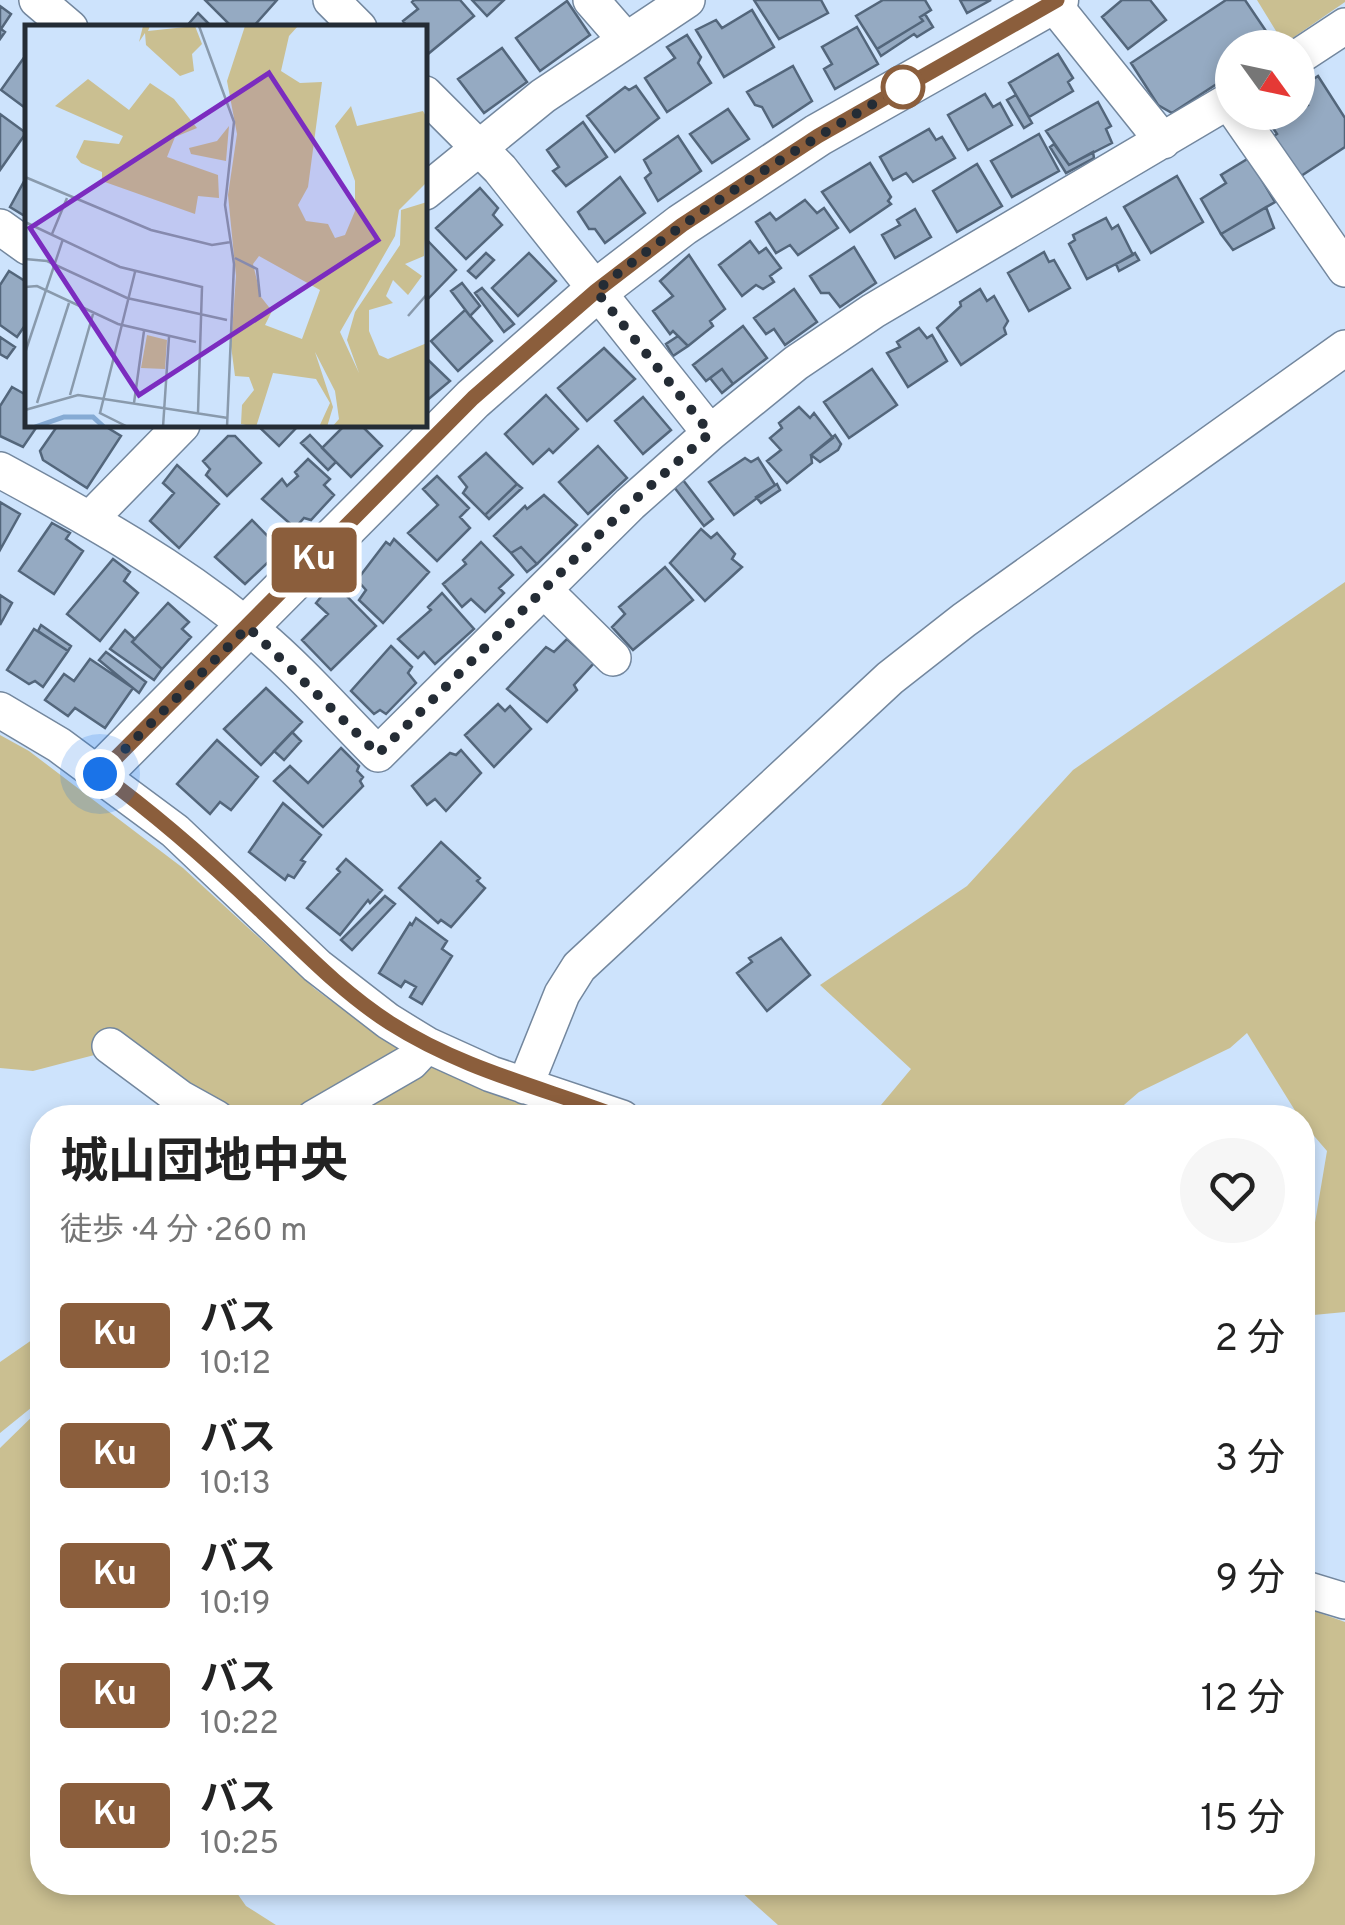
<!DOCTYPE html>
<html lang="ja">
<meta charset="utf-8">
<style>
body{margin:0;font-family:Overpass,"Noto Sans JP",sans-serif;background:#f6f6f6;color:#222;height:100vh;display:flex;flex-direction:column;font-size:38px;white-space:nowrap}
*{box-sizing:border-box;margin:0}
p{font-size:32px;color:#767676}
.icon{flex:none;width:55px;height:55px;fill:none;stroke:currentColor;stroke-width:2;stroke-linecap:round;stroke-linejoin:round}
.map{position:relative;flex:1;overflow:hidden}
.drawer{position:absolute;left:30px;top:1105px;width:1285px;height:790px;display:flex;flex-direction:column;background:#fff;border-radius:40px;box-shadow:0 5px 15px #0003}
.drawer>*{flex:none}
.badge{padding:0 20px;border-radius:8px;font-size:35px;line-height:65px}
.needle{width:65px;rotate:123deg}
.controls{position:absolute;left:1215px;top:30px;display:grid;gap:20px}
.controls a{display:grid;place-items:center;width:100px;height:100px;border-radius:50%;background:#fff;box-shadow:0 5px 15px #0003;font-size:50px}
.you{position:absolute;width:50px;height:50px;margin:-25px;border:8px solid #fff;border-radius:50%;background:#1a73e8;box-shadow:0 0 0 15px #1a73e833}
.map>.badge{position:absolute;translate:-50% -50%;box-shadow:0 0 0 5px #fff}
.round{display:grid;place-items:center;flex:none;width:105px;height:105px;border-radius:52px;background:#f6f6f6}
.headline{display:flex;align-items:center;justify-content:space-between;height:170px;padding:0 30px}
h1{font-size:48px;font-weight:700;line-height:75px}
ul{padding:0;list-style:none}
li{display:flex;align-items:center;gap:30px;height:120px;padding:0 30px}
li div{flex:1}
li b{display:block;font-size:38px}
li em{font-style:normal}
li .badge{min-width:110px;font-weight:700;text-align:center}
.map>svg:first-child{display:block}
.green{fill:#cabf91}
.building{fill:#95aac2;stroke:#53667b;stroke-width:2.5}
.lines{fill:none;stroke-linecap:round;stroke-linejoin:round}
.minor-casing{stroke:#73879e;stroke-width:38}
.tertiary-casing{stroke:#73879e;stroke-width:45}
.minor{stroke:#fff;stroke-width:35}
.tertiary{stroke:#fff;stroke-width:42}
.line-casing{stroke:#fff;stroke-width:22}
.line{stroke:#8b5e3c;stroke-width:15}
.walk{stroke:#242c35;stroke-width:10;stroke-dasharray:0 18}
.stop-dot{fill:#fff;stroke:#8b5e3c;stroke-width:5}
.inset-river{fill:none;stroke:#86abd4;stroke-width:5}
.inset-road{fill:none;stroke:#899aac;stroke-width:2.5}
.view{fill:#7b2cbf;fill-opacity:0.15;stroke:#7b2cbf;stroke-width:5}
.inset-edge{fill:none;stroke:#242c35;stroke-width:5}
</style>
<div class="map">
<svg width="1345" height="1925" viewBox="0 0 1345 1925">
<rect width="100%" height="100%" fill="#cde3fc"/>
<path class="green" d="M1257,0H1345V2L1284,44Z
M1345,582V1312L1303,1316V1294L1327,1151L1303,1123L1302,1118L1299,1117L1247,1033L1230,1048L1139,1092L1110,1117H871L911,1069L820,985L967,886L1073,770Z
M0,735L29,751L183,868L315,989L359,1021L405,1052L567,1117H195L102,1053L33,1071L0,1068Z
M42,1333V1399L0,1433V1362Z
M42,1407V1882L230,1883L246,1906L276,1925H0V1448Z
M1303,1607L1345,1622V1925H778L731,1883L1302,1882Z"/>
<path class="building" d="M205,0H277L252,28H233Z
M414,0H460L474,16L428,54L425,49V28H408L403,21L418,9L412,2Z
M472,0H504L487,16Z
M754,0H821L828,13L779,39Z
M883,0H925L931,10L920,17L923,21L877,49L856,16Z
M960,0H991L967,13Z
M1122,0H1150L1166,20L1128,49L1102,17Z
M1226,0H1245L1270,37L1273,35L1277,40L1275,48H1232V74L1172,113L1158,105L1131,63Z
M567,1L590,35L540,71L516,38Z
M0,6L11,14L1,29L5,32L0,39Z
M752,10L774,47L724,77L696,30L716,20L722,28Z
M198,13L213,28H185Z
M925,14L933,27L917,37L914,34L881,56L877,49L923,21L920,17Z
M857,27L878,64L835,89L824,69L832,64L822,47Z
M687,35L701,57L698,63L711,83L667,112L645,78L675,58L667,47Z
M502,48L527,82L484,113L458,79Z
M28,52V110L1,90Z
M1058,54L1073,78L1068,82L1073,91L1029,117L1009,83Z
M793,66L812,101L773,127L762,107L755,105L747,92Z
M1318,76L1345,118V147L1298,178L1271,138L1277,134L1273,128L1308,105L1299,89Z
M636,86L659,118L615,152L587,116L625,87L629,90Z
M985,94L993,107L1000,103L1012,125L968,150L948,115Z
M1016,95L1032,123L1024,128L1007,100Z
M1098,102L1111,126L1106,129L1112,143L1069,165L1046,131Z
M728,109L749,139L712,163L690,134Z
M0,114L26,133L0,170Z
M583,122L607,157L566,186L553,171L559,167L547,150Z
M929,129L936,140L942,137L955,158L913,182L906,173L893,180L880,157Z
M1039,134L1059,171L1012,197L991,161Z
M678,136L701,171L658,201L645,178L651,173L644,160Z
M1054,144L1069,165L1093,152L1094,158L1066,173L1050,147Z
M1249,158L1275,202L1221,234L1201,199L1226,183L1221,175Z
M870,163L891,197L888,201L891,204L850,232L822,192Z
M977,164L1002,206L957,232L933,191Z
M28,174V218L10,207Z
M1177,176L1203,222L1151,253L1124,207Z
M620,177L645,213L605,243L595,229H589L578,212Z
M480,188L498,208L493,215L502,225L466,259L436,228Z
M805,200L817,213L824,208L838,228L798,255L790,245L776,253L756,222L770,213L776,220Z
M1266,207L1274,228L1233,250L1221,234Z
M915,209L931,237L895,258L882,235L900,225L897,220Z
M1106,218L1112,229L1118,225L1133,255L1087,279L1069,244L1075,240L1073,235Z
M427,240L456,270L425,302V242Z
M750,241L759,253L766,248L781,268L770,276L774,282L763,289L756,285L742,296L719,265Z
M854,247L876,283L840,307L829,293H821L810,276Z
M1044,252L1049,262L1054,260L1070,288L1029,311L1008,273Z
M486,253L494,260L476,278L468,271Z
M529,253L556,281L518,316L492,288Z
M1135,253L1139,260L1119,271L1116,264Z
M689,255L725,309L710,321L713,326L688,346L673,331L670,334L653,311L673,296L660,281Z
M9,271L28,283V321L17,337L0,325V285Z
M462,283L480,306L470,316L451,291Z
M482,288L514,324L504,332L475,293Z
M794,289L817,322L785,345L774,329L766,334L754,318Z
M980,289L987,301L994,296L1008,321L1004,328L1006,334L961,365L937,328L961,306L960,302Z
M465,310L492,341L458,371L431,341Z
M743,326L767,358L733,384L722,369L706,381L693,365Z
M919,328L927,338L932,335L947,361L908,387L887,353L900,347L897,342Z
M678,336L688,346L673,356L666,344Z
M0,337L15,347L7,358L0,354Z
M604,348L635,379L587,421L558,388Z
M425,357L450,381L425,402Z
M722,369L733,384L722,393L710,378Z
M872,369L897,405L849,438L824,402Z
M12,387L28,396V425H38L23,447L0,436V406Z
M546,395L578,429L553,453L549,449L533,464L505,434Z
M643,397L671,430L643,454L615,421Z
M799,407L810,418L814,413L833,438L811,455L812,463L787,483L767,461L781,450L770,438L782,428L779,423Z
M58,425H103L121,436L87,488L43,460L40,451Z
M257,425H299L279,446Z
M345,425H361L382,446L351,477L322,448Z
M310,435L336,462L328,470L301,443Z
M835,435L841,444L838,450L820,462L811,455Z
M228,436H235L261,463L227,496L206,475L210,469L203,461Z
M598,446L627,478L588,514L559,482Z
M486,453L517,484L485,515L463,493L467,487L459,477Z
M745,458L751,462L758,458L775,485L734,515L709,482Z
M308,459L330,479L324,485L334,495L311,520L304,518L295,528L262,499L282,479L287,486L298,476L295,472Z
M177,465L219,504L179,548L150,521L174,493L163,483Z
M437,476L469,508L460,517L470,528L437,561L408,533L438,505L423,489Z
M683,480L713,519L704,526L674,487Z
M517,484L522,488L489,519L485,515Z
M777,484L780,490L761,503L756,497Z
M544,495L577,525L537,564L521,547L511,553L494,536L525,506L527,509Z
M0,502L20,514L0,550Z
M252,520L281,550L245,584L215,557Z
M52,523L70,533L66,539L83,551L54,594L19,571Z
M701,529L711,538L717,533L735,554L732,559L742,567L705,601L670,563Z
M394,539L429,572L383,623L359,600L366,590L357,580L386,542L390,545Z
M481,542L513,575L499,588L504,593L485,612L471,599L462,607L443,584L466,564L463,560Z
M521,547L537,564L527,572L511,553Z
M113,559L130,572L124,581L138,593L100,641L67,614Z
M665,567L693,600L633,650L612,627L625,614L619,607Z
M333,582L376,626L331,670L302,640L328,614L316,603Z
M442,593L474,629L435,664L424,652L418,658L398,639L431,610L428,607Z
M0,595L12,603L0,625Z
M168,603L189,622L182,629L191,637L162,669L132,642Z
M41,625L71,646L68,651L38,631Z
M34,629L68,651L43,687L35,681L29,684L7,670Z
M125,630L135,639L132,642L162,669L154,680L110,649Z
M567,639L594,663L574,685L577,690L547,722L507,689L546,647L554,652Z
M391,646L412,667L408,673L416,683L386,714L380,710L374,714L351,691Z
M106,652L146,682L139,693L99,660Z
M90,659L133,688L105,728L75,708L68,716L45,700L64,674L74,681Z
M266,688L302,722L261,765L224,729Z
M498,704L505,711L510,706L531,729L494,767L465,735Z
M292,732L301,741L284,760L274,751Z
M217,740L258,777L231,810L220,802L210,814L177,784Z
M341,748L359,766L357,771L363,777L360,781L363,786L323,827L274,781L290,766L308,783Z
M461,750L481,773L446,811L435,799L427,805L412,786L450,753L456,755Z
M283,803L321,835L301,860L305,862L294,878L288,875L285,880L249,852Z
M441,842L480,878L477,881L485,888L451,927L441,920L438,923L399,888Z
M346,859L382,890L370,903L368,900L340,935L307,908L340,872L337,869Z
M385,896L395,904L352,950L341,940Z
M416,918L447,941L442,949L452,956L422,1004L410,997L416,987L405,981L401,987L379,973L410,923L412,925Z
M781,938L810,975L767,1011L737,973L752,962L749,958Z"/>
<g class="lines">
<defs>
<path id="minor" d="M37,0L70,28
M331,0L359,28
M591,0L625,39
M1050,0L1163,141
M1298,57L1345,26
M425,94L500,169L710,433
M1236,112L1345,269
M425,192L543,96L687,0
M0,227L28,247
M0,470C89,518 180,569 258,635C301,671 339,715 378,754L630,504L710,433L796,363L873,311L1232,99
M90,519L182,425
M544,590L613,658
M0,710L59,745L175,831L317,966L388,1021L427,1045L491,1074L622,1118
M110,1046L180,1098L216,1118
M525,1086L562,994L579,967L890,678L964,620L1345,348
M314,1118L411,1062L427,1045
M1302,1588L1345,1601"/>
<path id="tertiary" d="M100,774L473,399L596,291L682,225L818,135L1057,0"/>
</defs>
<use href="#minor" class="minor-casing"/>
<use href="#tertiary" class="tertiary-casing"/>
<use href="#minor" class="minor"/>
<use href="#tertiary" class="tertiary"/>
</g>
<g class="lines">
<defs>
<path id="line" d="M622,1118C541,1087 464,1070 390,1023C342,992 304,952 263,913C211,863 158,816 100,774L473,398L596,291L682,225L818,136L1057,0"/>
</defs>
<use href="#line" class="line-casing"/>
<use href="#line" class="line"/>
<path class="walk" d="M100,774L248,627L378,754L630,504L710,433L596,291C697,209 806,142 918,78L903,87"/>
</g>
<circle class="stop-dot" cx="903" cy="87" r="20"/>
<g transform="translate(25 25)">
<rect width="402" height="402" fill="#cde3fc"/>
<path d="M118,1H125L123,6L170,1L177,19L167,29L169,46L155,51L121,20L120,8L114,17ZM220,1H273L264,11L256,46L275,58L297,57L283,162L273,180L281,196L303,199L310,213L320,210L330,186V156L310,101L326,81L332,101L398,86L402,93V157L374,185L370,211L315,307L334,348L322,315L330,287L375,220L376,185L402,177L399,231L380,239L397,251L383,270L368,255L361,271L368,278L344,285V306L354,330L363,334L402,318V402H307L314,394L310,366L290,327L308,382L302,402H294L305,378L291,354L248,348L231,402L216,399L217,380L229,365L224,352L210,351L206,321L211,251L203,170L212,109L202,56ZM234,231L295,265L277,314L240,300L247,286L236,272L228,239ZM63,54L104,85L125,58L149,74L172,103L150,112L142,132L193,150L194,173L173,171L170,189L77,156V147L56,138L51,132L59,115L94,119L98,111L30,81ZM204,101L201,136L166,129L164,123L192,116ZM122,310L142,315L140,344L116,343Z" fill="#cabf91" fill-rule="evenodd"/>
<path class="inset-river" d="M10,402L39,392H68L79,402"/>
<path class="inset-road" d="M174,1L209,97L200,180L209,239L202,402M0,152L126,205L187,220L206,217M0,197L95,242L177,262L173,388M27,209L42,173M210,233L232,244L235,272M0,234L22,236L102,273L202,295M0,262L12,261L93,299L171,317M383,291L403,268M0,328L38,214M45,370L68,289M12,378L44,278M109,378L119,306M0,385L53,370L203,393M103,402L75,388L110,247M138,402L144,312"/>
<path class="view" d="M244,48L353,215L114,370L5,203Z"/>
<rect width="402" height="402" class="inset-edge"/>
</g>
</svg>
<div class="controls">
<a><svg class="needle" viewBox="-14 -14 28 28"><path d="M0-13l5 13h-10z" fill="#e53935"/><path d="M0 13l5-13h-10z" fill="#767676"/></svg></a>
</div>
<div class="you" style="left:100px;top:774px"></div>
<b class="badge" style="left:314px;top:560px;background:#8b5e3c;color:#fff">Ku</b>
<section class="drawer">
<div class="headline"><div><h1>城山団地中央</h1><p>徒歩 · 4 分 · 260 m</p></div><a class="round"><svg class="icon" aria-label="heart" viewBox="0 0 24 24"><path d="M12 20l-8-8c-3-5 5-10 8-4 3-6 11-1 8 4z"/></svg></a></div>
<ul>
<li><span class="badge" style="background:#8b5e3c;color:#fff">Ku</span><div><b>バス</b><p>10:12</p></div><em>2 分</em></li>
<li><span class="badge" style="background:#8b5e3c;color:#fff">Ku</span><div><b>バス</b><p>10:13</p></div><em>3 分</em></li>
<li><span class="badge" style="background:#8b5e3c;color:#fff">Ku</span><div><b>バス</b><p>10:19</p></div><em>9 分</em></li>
<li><span class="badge" style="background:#8b5e3c;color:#fff">Ku</span><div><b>バス</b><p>10:22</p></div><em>12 分</em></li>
<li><span class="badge" style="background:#8b5e3c;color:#fff">Ku</span><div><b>バス</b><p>10:25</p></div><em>15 分</em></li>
</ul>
</section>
</div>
